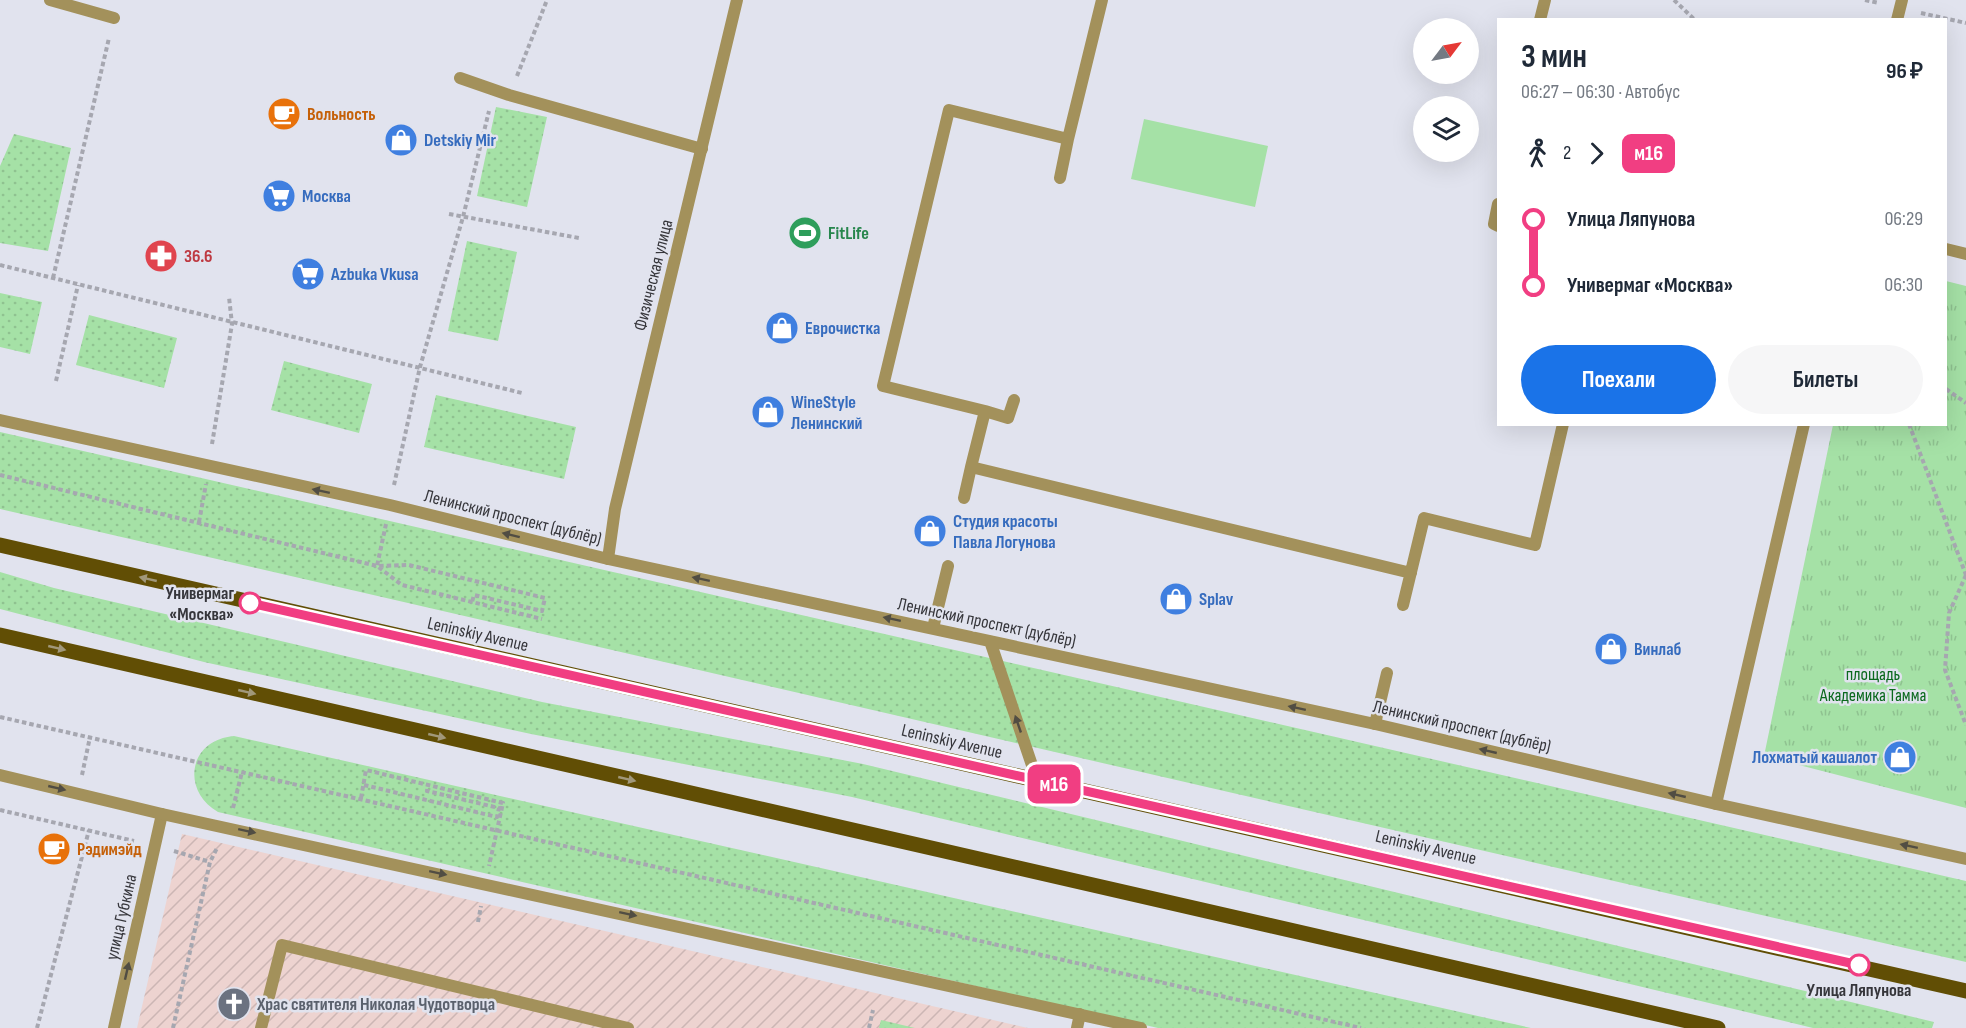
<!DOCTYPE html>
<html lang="ru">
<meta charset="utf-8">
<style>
body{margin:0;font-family:"Sofia Sans Condensed",sans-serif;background:#f6f6f7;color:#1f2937;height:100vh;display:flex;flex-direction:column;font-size:22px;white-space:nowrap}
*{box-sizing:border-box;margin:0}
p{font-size:20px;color:#747a83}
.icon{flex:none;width:33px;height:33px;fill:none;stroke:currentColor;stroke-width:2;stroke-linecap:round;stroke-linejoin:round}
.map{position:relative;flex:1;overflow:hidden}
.panel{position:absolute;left:1497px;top:18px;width:450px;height:408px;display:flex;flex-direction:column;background:#fff;border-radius:0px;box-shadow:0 6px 24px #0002}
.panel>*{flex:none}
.badge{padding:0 12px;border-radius:9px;font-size:21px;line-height:39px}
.needle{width:39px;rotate:58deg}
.tools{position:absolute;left:1413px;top:18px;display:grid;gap:12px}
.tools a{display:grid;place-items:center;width:66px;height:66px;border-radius:50%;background:#fff;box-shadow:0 6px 24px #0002;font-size:30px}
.map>.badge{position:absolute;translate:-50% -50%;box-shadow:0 0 0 3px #fff}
.legs{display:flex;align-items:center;gap:9px;height:66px;padding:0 24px;font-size:20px}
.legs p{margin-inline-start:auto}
.overview{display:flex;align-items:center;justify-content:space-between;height:102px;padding:0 24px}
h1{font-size:33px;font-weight:700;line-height:45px}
.action{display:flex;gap:12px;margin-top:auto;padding:12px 24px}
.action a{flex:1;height:69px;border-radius:36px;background:#1a73e8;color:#fff;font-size:24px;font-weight:700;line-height:69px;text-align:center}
.action a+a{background:#f6f6f7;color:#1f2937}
ul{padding:0 24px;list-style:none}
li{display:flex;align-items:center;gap:21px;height:66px;font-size:22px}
li i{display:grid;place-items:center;width:9px;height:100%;margin:0 8px;background:currentColor}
li i::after{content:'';width:15px;height:15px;margin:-8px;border:4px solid;border-radius:50%;background:#fff}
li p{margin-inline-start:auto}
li:first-child i{background:linear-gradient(#0000 50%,currentColor 0)}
li:last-child i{background:linear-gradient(currentColor 50%,#0000 0)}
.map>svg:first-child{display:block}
.industrial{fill:url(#industrial-furrows)}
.grass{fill:url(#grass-dots)}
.park{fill:url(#park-tufts)}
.pitch{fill:#a5e1a6}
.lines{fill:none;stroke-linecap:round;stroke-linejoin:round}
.path{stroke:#a6a7b0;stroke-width:4;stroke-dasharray:4.5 3;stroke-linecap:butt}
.service{stroke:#a3915b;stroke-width:12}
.minor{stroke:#a3915b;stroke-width:12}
.tertiary{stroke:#a3915b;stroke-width:12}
.primary{stroke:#614e05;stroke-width:15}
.oneway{fill:#514d43}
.oneway2{fill:#a1987a}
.line-1-casing{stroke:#fff;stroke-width:14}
.line-1{stroke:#f13e82;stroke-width:9}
.stop-1-dot{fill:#fff;stroke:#f13e82;stroke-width:3}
.labels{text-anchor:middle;stroke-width:5;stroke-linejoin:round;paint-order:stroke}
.food-label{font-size:18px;font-weight:bold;fill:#c56008;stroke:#e1e3ee;text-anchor:start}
.shop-label{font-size:18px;font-weight:bold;fill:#366cbe;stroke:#e1e3ee;text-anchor:start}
.leisure-label{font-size:18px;font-weight:bold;fill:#27864d;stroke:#e1e3ee;text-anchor:start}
.health-label{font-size:18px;font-weight:bold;fill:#be3a42;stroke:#e1e3ee;text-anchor:start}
.street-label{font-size:18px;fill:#36363b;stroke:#e1e3ee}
.stop-label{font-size:18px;font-weight:bold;fill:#36363b;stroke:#e1e3ee;text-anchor:end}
.park-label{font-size:18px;fill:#0a691d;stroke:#e1e3ee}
.worship-label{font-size:18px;font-weight:bold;fill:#5b616d;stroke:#e1e3ee;text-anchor:start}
</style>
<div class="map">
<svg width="1966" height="1028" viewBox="0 0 1966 1028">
<defs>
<pattern id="industrial-furrows" width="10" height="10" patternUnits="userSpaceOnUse" patternTransform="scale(1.5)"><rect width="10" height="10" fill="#edd3d0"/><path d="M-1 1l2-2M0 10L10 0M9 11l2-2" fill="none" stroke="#ccb6b4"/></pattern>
<pattern id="grass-dots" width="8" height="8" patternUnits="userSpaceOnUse" patternTransform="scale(1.5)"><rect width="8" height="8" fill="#a5e1a6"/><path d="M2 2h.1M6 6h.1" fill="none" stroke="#8fc290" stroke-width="1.8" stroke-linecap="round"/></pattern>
<pattern id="park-tufts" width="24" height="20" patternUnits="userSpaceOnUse" patternTransform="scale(1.5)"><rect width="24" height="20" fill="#a5e1a6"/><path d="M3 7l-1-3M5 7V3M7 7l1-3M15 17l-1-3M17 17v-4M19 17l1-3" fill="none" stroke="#8fc290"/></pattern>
</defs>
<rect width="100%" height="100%" fill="#e1e3ee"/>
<path class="industrial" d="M182,834L1028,1028H137Z"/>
<path class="grass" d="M496,107L547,117L527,207L477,196Z
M14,134L71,148L48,251L0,243V166Z
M467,241L517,252L498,341L448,331Z
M0,293L42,302L30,354L0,347Z
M89,315L177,338L164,388L76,365Z
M284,361L372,384L359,433L271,410Z
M436,395L576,427L564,479L424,447Z
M0,432L1966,881V962L0,509Z
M0,572L54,588L542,702L863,764L1934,1022L1932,1028H1813L852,797L531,734L204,662L0,609Z
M234,736L1531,1028H1158L218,812C181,791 188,740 234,736Z
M881,1020L915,1028H879Z"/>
<path class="park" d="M1946,281L1966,286V808L1764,756L1833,425L1946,424Z"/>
<path class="pitch" d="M1144,119L1268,146L1255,207L1131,179Z"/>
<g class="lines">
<path class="path" d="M1674,0L1695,20
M1865,0L1879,3
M1921,13L1966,23
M517,76L547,0
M449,214L579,238
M0,265L522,393
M53,278L109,38
M56,381L78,285
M1946,389L1966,403
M1909,424L1966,575
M212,444L232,324L229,297
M0,475L377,566L409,565L545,598L542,611L474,595L472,602
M394,485L420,367L463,217L489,111
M199,522L206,484
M386,524L377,566L402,585L542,619
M1966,575L1949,613L1945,670L1966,725
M0,717L1361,1028
M82,775L90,737
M364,785L497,817L499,808L427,791L428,785
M361,798L366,770L503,803L489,866
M233,808L242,772
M0,810L134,841
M174,851L210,862
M478,922L481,906
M37,1028L89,830
M173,1028L210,862L217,848
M869,1028L873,1010"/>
<path class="service" d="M50,0L114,18
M1102,0L1068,139L949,110L883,386L985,411L971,467L1411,573
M1540,20L1545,0
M460,78L509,95L702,149
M1060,178L1068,139
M1498,204L1494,224L1498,226
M985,411L1008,418L1014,400
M964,498L971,467
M1403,605L1424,518L1535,545L1563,424
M933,628L948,566
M1375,724L1387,673
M261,1028L282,945L628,1028
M1077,1028L1080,1014"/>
<path class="minor" d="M1897,20L1902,0
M1946,249L1966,254
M608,559L615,509L737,0
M1716,804L1804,424
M114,1028L162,814"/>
<path class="tertiary" d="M0,420L390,505L608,559L1375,724L1716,804L1966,859
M990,641L1037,780
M0,775L162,814L1141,1028"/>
<path class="primary" d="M0,545L1966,991
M0,635L1718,1028"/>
</g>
<defs><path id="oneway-solid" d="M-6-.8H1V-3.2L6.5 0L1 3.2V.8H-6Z" transform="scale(1.5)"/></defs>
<g class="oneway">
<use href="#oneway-solid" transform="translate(321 491) rotate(-168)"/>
<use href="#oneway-solid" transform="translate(511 535) rotate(-166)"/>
<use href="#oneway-solid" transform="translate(701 579) rotate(-168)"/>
<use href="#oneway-solid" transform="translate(892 619) rotate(-168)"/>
<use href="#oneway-solid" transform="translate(1297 708) rotate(-168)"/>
<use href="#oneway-solid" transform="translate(1018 724) rotate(-109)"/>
<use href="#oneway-solid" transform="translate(1488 751) rotate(-167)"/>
<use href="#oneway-solid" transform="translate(57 788) rotate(13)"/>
<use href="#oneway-solid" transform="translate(1677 795) rotate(-167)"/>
<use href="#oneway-solid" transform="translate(247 831) rotate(12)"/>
<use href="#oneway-solid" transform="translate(1909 846) rotate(-168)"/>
<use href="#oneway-solid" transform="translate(438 873) rotate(12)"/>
<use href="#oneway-solid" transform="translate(628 914) rotate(12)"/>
<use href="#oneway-solid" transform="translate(127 971) rotate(-77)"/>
</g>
<g class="oneway2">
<use href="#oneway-solid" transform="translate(148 579) rotate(-167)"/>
<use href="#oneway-solid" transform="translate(57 648) rotate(13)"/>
<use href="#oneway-solid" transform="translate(247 692) rotate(13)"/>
<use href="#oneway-solid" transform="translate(437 736) rotate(13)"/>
<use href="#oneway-solid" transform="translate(627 779) rotate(13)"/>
</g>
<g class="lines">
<defs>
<path id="line-1" d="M250,603L1859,965"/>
</defs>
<use href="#line-1" class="line-1-casing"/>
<use href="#line-1" class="line-1"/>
</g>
<defs>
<symbol id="cafe-disc" viewBox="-11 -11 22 22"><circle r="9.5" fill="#e8710a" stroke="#e1e3ee"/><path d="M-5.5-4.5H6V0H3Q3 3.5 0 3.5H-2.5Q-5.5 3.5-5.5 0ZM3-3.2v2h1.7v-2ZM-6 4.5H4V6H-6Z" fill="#fff"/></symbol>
<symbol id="shop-disc" viewBox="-11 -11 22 22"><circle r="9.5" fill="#3f7fe0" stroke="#e1e3ee"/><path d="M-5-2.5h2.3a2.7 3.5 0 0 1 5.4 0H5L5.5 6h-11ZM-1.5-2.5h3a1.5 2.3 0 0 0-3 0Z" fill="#fff"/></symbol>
<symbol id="supermarket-disc" viewBox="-11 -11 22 22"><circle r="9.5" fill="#3f7fe0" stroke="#e1e3ee"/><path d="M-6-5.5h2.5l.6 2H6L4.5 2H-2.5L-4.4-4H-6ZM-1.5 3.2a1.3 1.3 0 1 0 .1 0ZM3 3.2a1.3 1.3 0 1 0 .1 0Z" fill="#fff"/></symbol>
<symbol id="stadium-disc" viewBox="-11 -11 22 22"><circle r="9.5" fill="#2e9e5b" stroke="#e1e3ee"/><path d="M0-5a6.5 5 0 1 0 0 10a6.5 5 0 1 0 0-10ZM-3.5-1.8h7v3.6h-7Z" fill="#fff"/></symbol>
<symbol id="pharmacy-disc" viewBox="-11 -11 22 22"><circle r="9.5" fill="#e0444e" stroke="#e1e3ee"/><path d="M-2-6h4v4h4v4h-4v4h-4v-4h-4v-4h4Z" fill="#fff"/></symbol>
<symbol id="church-disc" viewBox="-11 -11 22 22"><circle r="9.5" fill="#6b7280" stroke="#e1e3ee"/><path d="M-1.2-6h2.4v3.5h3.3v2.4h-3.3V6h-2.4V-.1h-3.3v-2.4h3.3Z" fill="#fff"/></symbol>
</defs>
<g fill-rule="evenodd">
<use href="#cafe-disc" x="265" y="95" width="38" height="38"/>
<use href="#shop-disc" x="382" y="121" width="38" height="38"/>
<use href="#supermarket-disc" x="260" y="177" width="38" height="38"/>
<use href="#stadium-disc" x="786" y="214" width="38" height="38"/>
<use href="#pharmacy-disc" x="142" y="237" width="38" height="38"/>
<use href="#supermarket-disc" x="289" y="255" width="38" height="38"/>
<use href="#shop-disc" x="763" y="309" width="38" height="38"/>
<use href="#shop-disc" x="749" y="393" width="38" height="38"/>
<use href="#shop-disc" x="911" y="512" width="38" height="38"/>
<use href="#shop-disc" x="1157" y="580" width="38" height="38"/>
<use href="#shop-disc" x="1592" y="630" width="38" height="38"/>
<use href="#shop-disc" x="1881" y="738" width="38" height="38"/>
<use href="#cafe-disc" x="35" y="830" width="38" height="38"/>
<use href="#church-disc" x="215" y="985" width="38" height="38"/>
</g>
<g class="stop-1-dot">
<circle cx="250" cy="603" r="10"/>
<circle cx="1859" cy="965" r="10"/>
</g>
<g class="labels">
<g class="food-label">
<text x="307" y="120">Вольность</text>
<text x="77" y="855">Рэдимэйд</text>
</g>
<g class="shop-label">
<text x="424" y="146">Detskiy Mir</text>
<text x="302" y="202">Москва</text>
<text x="331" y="280">Azbuka Vkusa</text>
<text x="805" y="334">Еврочистка</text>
<text x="791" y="408">WineStyle<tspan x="791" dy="21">Ленинский</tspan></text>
<text x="953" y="527">Студия красоты<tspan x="953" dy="21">Павла Логунова</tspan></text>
<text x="1199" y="605">Splav</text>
<text x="1634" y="655">Винлаб</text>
<text x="1877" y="763" text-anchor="end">Лохматый кашалот</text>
</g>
<g class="leisure-label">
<text x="828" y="239">FitLife</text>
</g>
<g class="health-label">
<text x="184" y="262">36.6</text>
</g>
<g class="street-label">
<text transform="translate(653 275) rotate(-76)" y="6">Физическая улица</text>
<text transform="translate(513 517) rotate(14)" y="6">Ленинский проспект (дублёр)</text>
<text transform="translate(987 622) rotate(12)" y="6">Ленинский проспект (дублёр)</text>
<text transform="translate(478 634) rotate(13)" y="6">Leninskiy Avenue</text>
<text transform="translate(1462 726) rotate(13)" y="6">Ленинский проспект (дублёр)</text>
<text transform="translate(952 741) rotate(13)" y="6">Leninskiy Avenue</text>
<text transform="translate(1426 847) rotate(13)" y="6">Leninskiy Avenue</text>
<text transform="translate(121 917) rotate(-77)" y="6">улица Губкина</text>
</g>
<g class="stop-label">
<text x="234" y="599">Универмаг<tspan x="234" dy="21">«Москва»</tspan></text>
<text x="1859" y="996" text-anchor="middle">Улица Ляпунова</text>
</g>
<g class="park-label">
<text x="1873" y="680">площадь<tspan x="1873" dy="21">Академика Тамма</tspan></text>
</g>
<g class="worship-label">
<text x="257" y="1010">Храс святителя Николая Чудотворца</text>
</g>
</g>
</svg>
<div class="tools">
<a><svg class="needle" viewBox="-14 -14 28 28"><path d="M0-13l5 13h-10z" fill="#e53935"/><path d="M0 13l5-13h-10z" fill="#747a83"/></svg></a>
<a><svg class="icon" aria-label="layers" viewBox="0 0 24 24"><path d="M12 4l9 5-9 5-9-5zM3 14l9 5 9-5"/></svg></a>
</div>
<b class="badge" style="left:1054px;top:784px;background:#f13e82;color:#fff">м16</b>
<section class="panel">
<div class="overview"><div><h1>3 мин</h1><p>06:27 – 06:30 · Автобус</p></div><b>96 ₽</b></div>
<div class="legs"><svg class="icon" aria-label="walk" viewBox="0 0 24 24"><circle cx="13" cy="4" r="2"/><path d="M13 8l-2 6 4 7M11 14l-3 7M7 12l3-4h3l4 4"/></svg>2<svg class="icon" aria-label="forward" viewBox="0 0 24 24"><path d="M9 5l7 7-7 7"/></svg><b class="badge" style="background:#f13e82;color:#fff">м16</b></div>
<ul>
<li><i style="color:#f13e82"></i><b>Улица Ляпунова</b><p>06:29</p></li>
<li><i style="color:#f13e82"></i><b>Универмаг «Москва»</b><p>06:30</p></li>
</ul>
<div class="action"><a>Поехали</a><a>Билеты</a></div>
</section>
</div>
